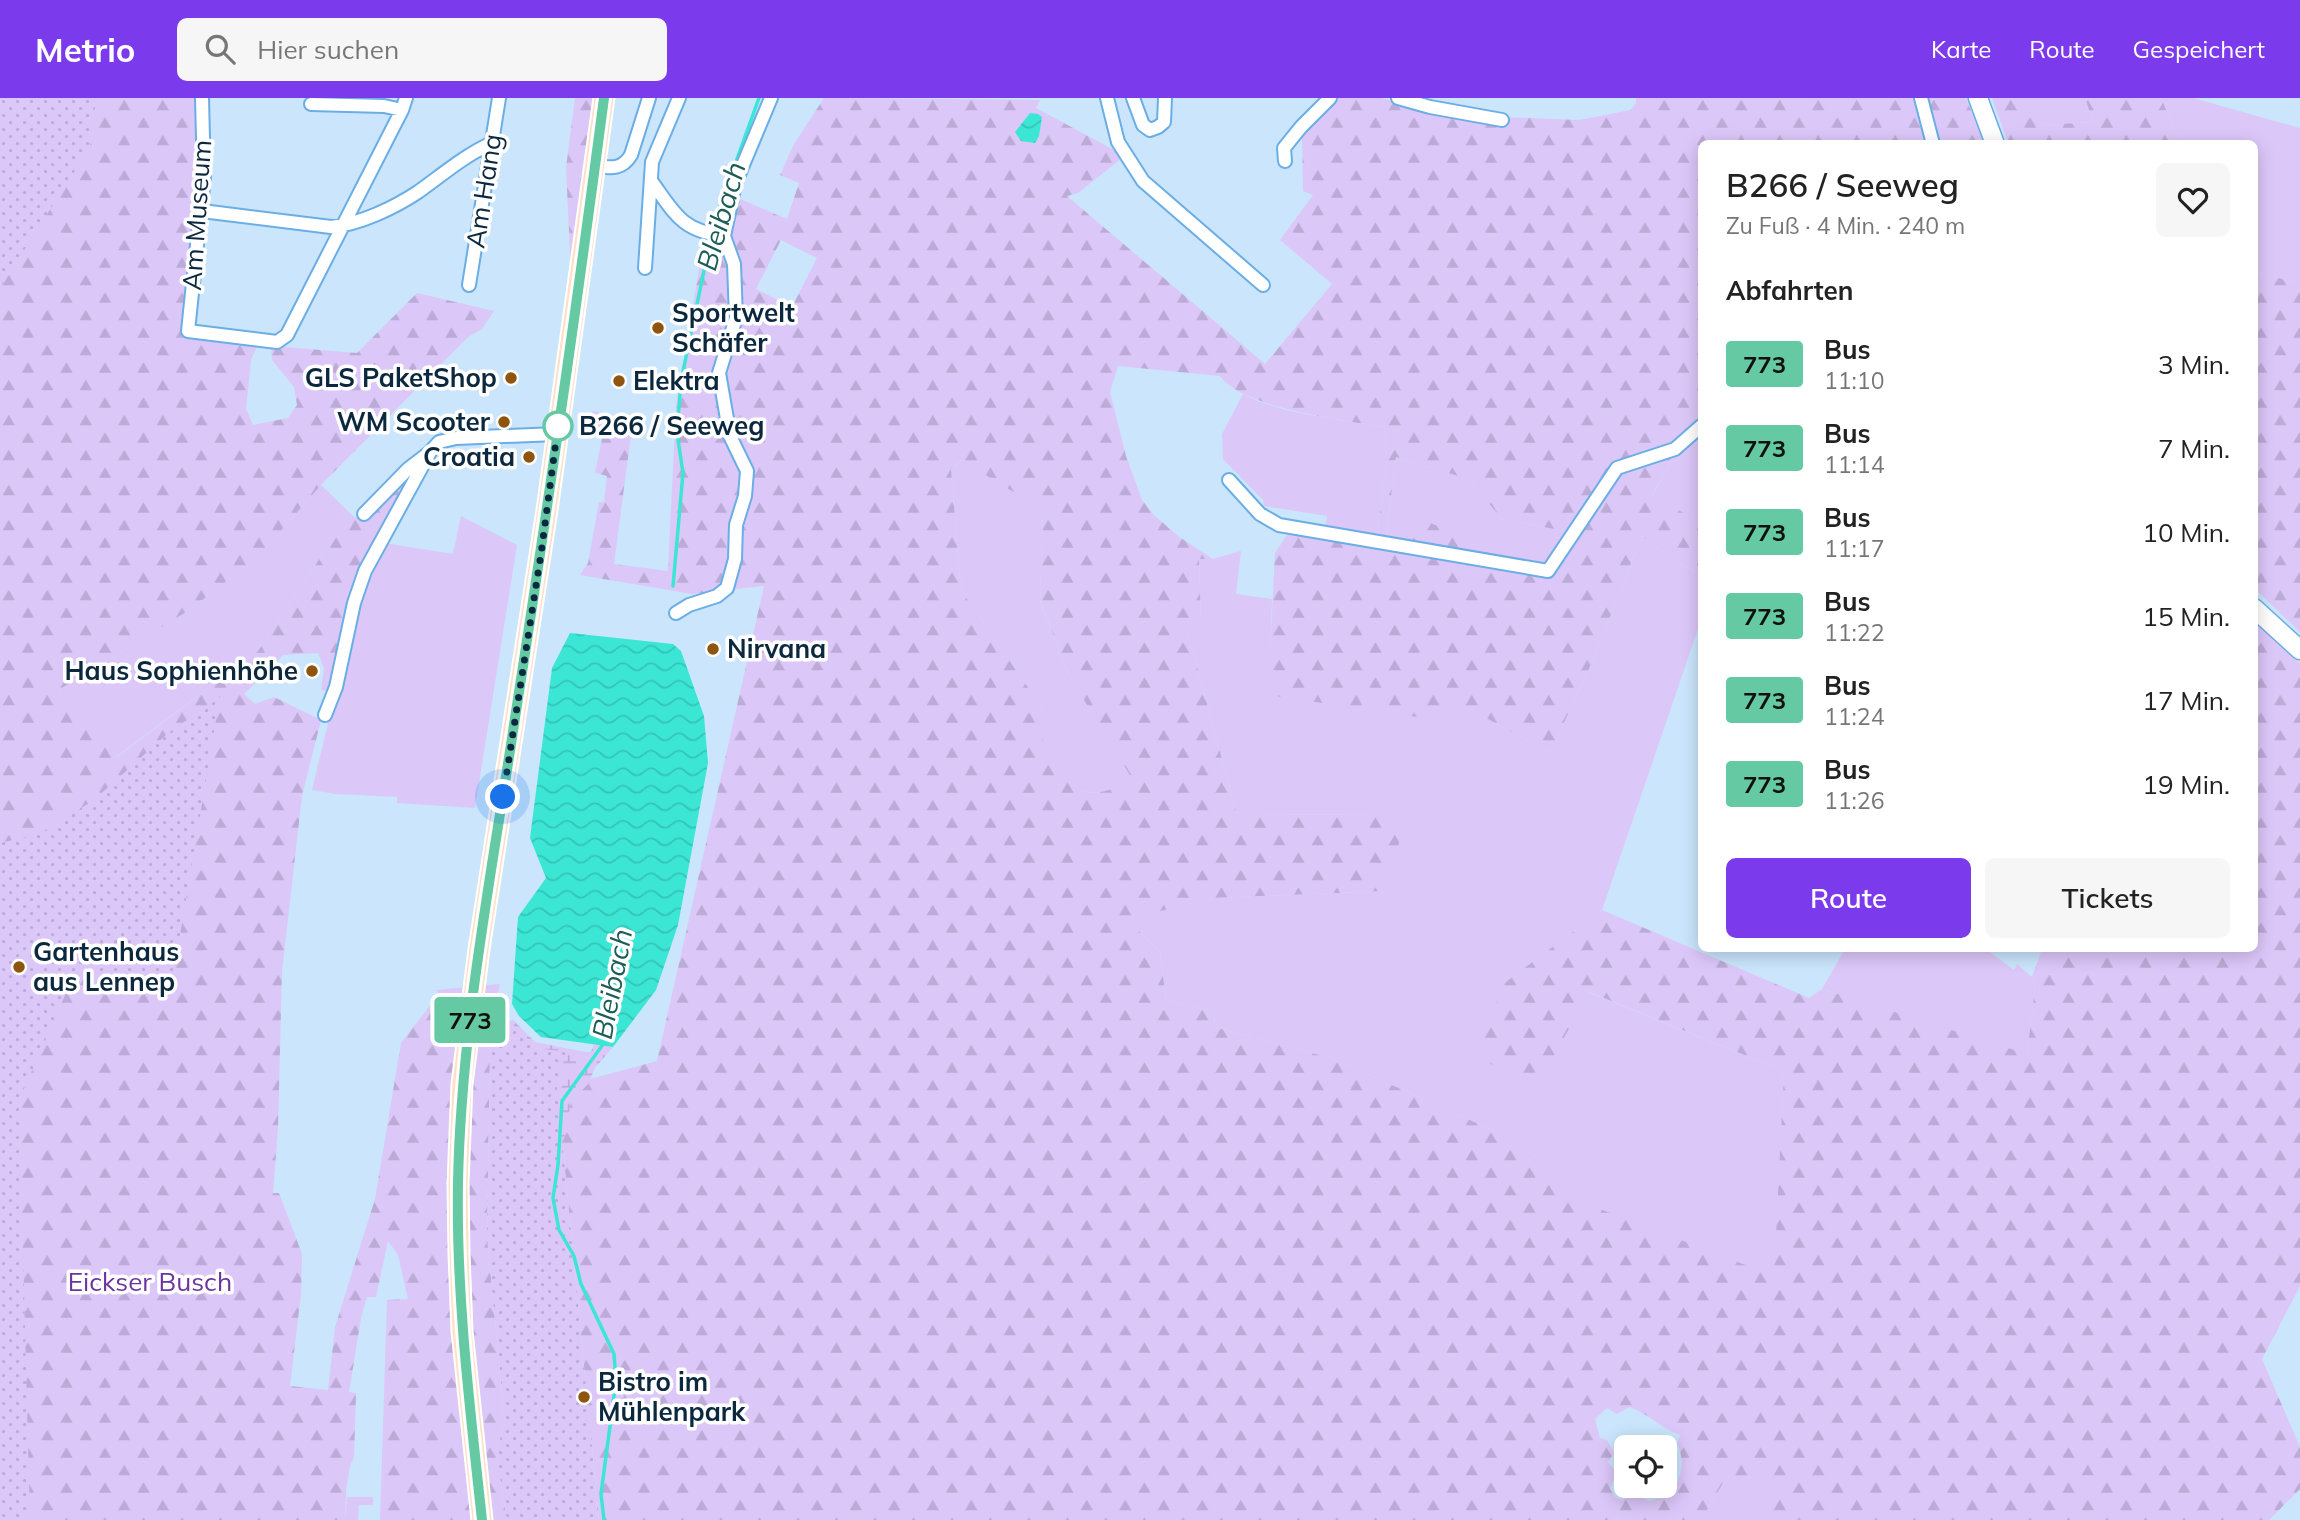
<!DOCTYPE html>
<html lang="de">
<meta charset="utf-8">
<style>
body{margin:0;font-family:Mulish,sans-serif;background:#f6f6f6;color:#222;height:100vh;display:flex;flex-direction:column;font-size:26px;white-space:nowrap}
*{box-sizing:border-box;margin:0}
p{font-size:23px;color:#767676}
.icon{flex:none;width:38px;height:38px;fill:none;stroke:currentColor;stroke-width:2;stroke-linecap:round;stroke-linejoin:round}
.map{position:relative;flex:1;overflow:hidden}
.details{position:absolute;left:1698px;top:42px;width:560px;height:812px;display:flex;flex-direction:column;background:#fff;border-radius:10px;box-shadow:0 4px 18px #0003}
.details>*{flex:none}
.badge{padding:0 14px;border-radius:5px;font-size:24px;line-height:46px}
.controls{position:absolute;left:1614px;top:1337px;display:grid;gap:14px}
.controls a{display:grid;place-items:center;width:63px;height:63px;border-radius:10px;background:#fff;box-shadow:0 4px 18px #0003;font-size:35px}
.you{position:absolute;width:35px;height:35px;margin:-18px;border:5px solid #fff;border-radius:50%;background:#1a73e8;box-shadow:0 0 0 10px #1a73e833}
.map>.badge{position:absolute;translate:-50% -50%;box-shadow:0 0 0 4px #fff}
h2{padding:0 28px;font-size:26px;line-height:63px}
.round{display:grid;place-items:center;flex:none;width:74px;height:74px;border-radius:10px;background:#f6f6f6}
.overview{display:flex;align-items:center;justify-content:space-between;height:119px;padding:0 28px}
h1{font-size:33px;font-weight:600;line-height:52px}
.action{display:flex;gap:14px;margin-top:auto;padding:14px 28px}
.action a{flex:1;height:80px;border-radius:10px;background:#7c3aed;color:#fff;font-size:28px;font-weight:600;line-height:80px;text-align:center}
.action a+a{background:#f6f6f6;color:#222}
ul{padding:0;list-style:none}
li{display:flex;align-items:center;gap:21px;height:84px;padding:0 28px}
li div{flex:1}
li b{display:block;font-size:26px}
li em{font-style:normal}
li .badge{min-width:77px;font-weight:700;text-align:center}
header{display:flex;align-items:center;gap:42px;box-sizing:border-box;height:98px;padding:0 35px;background:#7c3aed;color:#fff}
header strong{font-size:33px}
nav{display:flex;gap:38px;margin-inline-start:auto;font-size:24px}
.search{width:490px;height:63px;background:#f6f6f6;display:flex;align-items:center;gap:18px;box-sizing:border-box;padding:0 24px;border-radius:10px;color:#767676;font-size:26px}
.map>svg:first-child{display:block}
.grass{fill:#dcc7f9}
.forest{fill:url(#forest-firs);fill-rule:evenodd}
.wetland{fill:url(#wetland-marsh)}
.park{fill:url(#park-dots)}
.water{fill:url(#water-waves)}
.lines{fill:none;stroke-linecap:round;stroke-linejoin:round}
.stream{stroke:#3ce6d4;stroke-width:3.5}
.street-casing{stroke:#6aaee5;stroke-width:16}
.secondary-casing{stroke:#6aaee5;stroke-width:21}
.primary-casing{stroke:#fff;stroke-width:23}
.street{stroke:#fff;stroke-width:12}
.secondary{stroke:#fff;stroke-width:18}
.primary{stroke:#ffe0c4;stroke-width:19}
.line-casing{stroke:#fff;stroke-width:16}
.line{stroke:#65caa4;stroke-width:10}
.walk{stroke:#0b283e;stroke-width:7;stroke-dasharray:0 12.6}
.poi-dot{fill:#8f550f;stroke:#fff;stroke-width:2.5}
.stop-dot{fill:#fff;stroke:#65caa4;stroke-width:3.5}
.labels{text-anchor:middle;stroke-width:7;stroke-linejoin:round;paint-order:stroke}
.street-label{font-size:26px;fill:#0b283e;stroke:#fff}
.poi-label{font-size:26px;font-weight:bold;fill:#0b283e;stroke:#fff;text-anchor:start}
.stop-label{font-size:26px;font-weight:bold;fill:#0b283e;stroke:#fff;text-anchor:start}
.park-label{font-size:26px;fill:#6b349e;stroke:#fff}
.water-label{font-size:28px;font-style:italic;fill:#1c5e56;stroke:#fff}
</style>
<header>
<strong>Metrio</strong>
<div class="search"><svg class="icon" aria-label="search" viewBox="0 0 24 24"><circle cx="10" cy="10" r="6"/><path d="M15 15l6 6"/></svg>Hier suchen</div>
<nav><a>Karte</a><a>Route</a><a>Gespeichert</a></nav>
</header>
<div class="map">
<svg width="2300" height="1422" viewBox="0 0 2300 1422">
<defs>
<pattern id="forest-firs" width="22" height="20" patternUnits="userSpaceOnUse" patternTransform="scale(1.75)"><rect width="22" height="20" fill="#dcc7f9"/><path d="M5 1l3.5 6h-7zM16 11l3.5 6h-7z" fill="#bbabd6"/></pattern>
<pattern id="wetland-marsh" width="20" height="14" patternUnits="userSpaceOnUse" patternTransform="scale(1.75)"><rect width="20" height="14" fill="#dcc7f9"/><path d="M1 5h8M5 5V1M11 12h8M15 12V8" fill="none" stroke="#bbabd6"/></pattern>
<pattern id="park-dots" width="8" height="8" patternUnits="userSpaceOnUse" patternTransform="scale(1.75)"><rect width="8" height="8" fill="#dcc7f9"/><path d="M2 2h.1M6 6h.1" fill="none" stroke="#bbabd6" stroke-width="1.8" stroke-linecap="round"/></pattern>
<pattern id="water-waves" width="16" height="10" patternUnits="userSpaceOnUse" patternTransform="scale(1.75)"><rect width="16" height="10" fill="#3ce6d4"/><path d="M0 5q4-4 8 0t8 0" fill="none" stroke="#33c5b7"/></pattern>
</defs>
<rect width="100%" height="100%" fill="#cae5fc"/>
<path class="grass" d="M2018,0H2085L2093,24L2044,27Z
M2161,0H2193L2300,30V186L2254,173V46L2181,45Z
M1243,296C1276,315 1345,322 1384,329L1387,363L1377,438L1325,430L1327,418L1264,408L1263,402L1223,361L1222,336Z
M1701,333V423L1651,400L1675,356Z
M1396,359L1468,381L1502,421L1565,433L1546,468L1386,440Z
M962,362L1043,412L1040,503L1068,576L1134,682C1113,691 1091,703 1071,686C1062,678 1056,670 1044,665L1040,607L961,492L951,371Z
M321,387L355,420L328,448L258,553L116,659L57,593L188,513L258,459Z
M461,418L517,447L475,710L397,705V699L336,696L312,692L357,505L384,445L453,456Z
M1642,438L1681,467L1701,476V522L1602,812L1503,886L1541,980L1588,894L1784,973L1775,1179L1573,1101L1555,1071L1503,1037L1334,961L1215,929L1214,914L1166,902L1160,854L1138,832L1131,819L1214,800L1384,793L1400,717L1237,716L1187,532L1201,524L1199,461H1213L1241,453L1236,496L1272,501L1269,597L1455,603L1550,655L1593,562Z
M1845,851H1986L2014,872L2017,866L2032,879L2035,890L2027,957L1822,891Z
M1743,1379L1762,1381L1769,1387V1422H1701L1726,1380Z
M347,1399H373V1407H359L358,1422H345Z"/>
<path class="forest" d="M0,0H196L198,85L186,232L258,246L251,262L246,311L253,327L288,320L297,307L294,289L272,262L271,248L357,255L417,195L494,213L482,231L468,239L321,387L258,459L188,513L57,593L117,659L258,553L328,448L355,420L417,368L370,458L331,593L321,592L324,570L318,555L283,557L244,596L255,606L274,599L321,622L302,698L282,873L278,1030L273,1095H279L302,1156L301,1196L290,1288L328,1292L335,1229L375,1101L401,945L439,896L436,892L500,886L493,917L490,954L487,1139L505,1325L496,1355L507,1422H380L387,1202L408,1201L398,1157L388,1143L376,1199H367L361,1220L349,1294L356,1295L354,1359L350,1368L346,1392L345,1422H0Z
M575,0H596L571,173L566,70Z
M824,0L1040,2L1036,10L1114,52L1122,60L1078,95L1067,98L1265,266L1332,186L1280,142L1313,97L1303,93L1302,38L1334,0H1381L1438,15L1507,27L1504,19L1579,22L1631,12L1636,5V0H1966L1984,45L1701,46V333L1675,356L1651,399L1701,423V476L1681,467L1642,438L1593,562L1550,655L1455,603L1438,622L1268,597L1275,455L1291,431L1541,476L1558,449L1565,433L1502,421L1468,381L1396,359L1386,440L1377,438L1387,363L1384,329C1343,322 1244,311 1220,278L1118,268L1110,294L1126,358L1142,402L1154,417L1178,438L1213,461H1199L1201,524L1187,532L1237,716L1400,717L1405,726L1384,793L1214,800L1132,820L1138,832L1160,854L1166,902L1214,914L1215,929L1334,961L1503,1037L1555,1071L1574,1101L1774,1178L1784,973L1589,894L1542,980C1528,984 1493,971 1484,960C1482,957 1481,953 1480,950L1503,886L1602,812L1809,900L1822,891L2027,956L2035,890L2032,879L2042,851L2254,850V522L2300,565V1188L2262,1261L2300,1349V1391L2269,1422H1769V1387C1757,1377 1741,1379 1726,1380L1701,1422H599L557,990L657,963L764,488L692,496L580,477L588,465L599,404H604L607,378L595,375L602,341L588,331L593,313L623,321L631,337L614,466L668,473L676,308L703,148L732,126L738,100L787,121L799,85L780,77L794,46ZM781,142L817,160L792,209L756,191ZM961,362L1043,412L1040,502L1068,576L1133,682C1113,691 1091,703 1071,686C1062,678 1056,670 1045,665L1040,607L961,492L951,371ZM1629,1309C1647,1314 1661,1331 1680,1337L1677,1346C1686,1363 1681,1383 1669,1398L1649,1403L1636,1396L1622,1402L1615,1399L1610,1390L1614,1381H1617L1616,1374L1608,1364L1614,1355L1607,1342L1600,1340L1595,1321L1607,1310L1617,1316Z
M1992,0H2018L2045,27L2093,24L2085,0H2161L2181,45H2008Z
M2254,173L2300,186V534L2254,490Z
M1426,423L1470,442L1505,462L1411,444Z"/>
<path class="wetland" d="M512,921L535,944L585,954H591L594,946L613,949L595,970L588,986L571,1004L564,1041L558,1045L533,951L509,926Z"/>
<path class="park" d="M0,0H96L90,49L0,190Z
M220,598L172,885L77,870L19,1002L30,1422H0V745L39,736L94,702L166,637Z
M493,917H504L536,950L566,954L557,990L599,1422H507L496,1355L505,1325L487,1139L490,954Z"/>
<path class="water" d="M1030,15L1038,16L1042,19L1039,38L1035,45L1021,43L1015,34Z
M570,535L673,546L681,553L704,618L708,665L678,827L656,892L613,949L541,939L519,918L512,906L518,819L546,780L530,740L552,570Z"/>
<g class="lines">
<path class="stream" d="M673,488L683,375L677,335L681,283L714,125L759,0
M604,945L562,1003L558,1067L553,1100L559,1132L574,1158L581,1186L614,1256L616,1283L601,1396L604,1422"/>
<defs>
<path id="street" d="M202,0L204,80L188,233L277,244L287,237L402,12L406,0
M1107,0L1118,44L1143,83L1263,187
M1133,0L1143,27L1150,32L1158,29L1164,24L1165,0
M1398,0L1430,9L1502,22
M1921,0L1933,46
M311,6L384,8L402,12
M1285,63L1284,50L1301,29L1330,0
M595,68C611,70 622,72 631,57L649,0
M652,84C675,116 682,133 724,138
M210,114L331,129C360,126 394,110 418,94C442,77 465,57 492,45
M724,138L735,86L771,0
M645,170L652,64L679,0
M469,187L499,0
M1229,382L1260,416L1279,427L1548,473L1617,370L1675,351L1701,328
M364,416L408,371L430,354L439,344L456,340L557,336
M676,515L689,507L717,498L727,490L735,461L736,427L745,398L747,373L730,338L719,275L736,220L734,166L724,138
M325,617L336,589L354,505L365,473L430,354"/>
<path id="secondary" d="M1978,0L1995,46
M2254,510L2300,552"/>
<path id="primary" d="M482,1422L462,1233L459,1156L458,1085L462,986L479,851L547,412L604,0"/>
</defs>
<use href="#street" class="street-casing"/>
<use href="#secondary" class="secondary-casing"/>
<use href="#primary" class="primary-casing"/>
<use href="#street" class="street"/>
<use href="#secondary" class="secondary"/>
<use href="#primary" class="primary"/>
</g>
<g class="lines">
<defs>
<path id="line" d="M482,1422C470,1310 456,1198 458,1085C461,929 492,774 515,620C547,414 577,207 604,0"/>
</defs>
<use href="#line" class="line-casing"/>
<use href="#line" class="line"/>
<path class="walk" d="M503,699L541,456L558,328"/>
</g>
<g class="poi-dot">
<circle cx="658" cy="230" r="7"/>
<circle cx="511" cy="280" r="7"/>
<circle cx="619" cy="283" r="7"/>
<circle cx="504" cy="324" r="7"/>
<circle cx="529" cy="359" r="7"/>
<circle cx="713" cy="551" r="7"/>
<circle cx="312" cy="573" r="7"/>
<circle cx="19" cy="869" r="7"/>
<circle cx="584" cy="1299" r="7"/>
</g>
<circle class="stop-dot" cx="558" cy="328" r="14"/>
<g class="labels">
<g class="street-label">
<text transform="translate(484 93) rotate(-81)" y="9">Am Hang</text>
<text transform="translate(197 117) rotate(-86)" y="9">Am Museum</text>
</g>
<g class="poi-label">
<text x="672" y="224">Sportwelt<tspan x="672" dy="30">Schäfer</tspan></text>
<text x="497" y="289" text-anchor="end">GLS PaketShop</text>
<text x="633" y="292">Elektra</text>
<text x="490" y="333" text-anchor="end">WM Scooter</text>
<text x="515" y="368" text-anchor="end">Croatia</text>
<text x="727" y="560">Nirvana</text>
<text x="298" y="582" text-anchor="end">Haus Sophienhöhe</text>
<text x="33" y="863">Gartenhaus<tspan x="33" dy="30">aus Lennep</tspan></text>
<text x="598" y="1293">Bistro im<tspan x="598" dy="30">Mühlenpark</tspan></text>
</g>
<g class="stop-label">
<text x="579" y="337">B266 / Seeweg</text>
</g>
<g class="park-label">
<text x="150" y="1193">Eickser Busch</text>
</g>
<g class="water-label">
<text transform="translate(721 118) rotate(-74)" y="10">Bleibach</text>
<text transform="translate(612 886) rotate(-79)" y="10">Bleibach</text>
</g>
</g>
</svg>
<div class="controls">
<a><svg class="icon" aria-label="locate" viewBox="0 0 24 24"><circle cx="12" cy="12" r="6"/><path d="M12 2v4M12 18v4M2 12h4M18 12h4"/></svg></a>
</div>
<div class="you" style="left:503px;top:699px"></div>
<b class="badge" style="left:470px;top:922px;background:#65caa4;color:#111">773</b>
<section class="details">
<div class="overview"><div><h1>B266 / Seeweg</h1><p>Zu Fuß · 4 Min. · 240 m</p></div><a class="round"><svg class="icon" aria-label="heart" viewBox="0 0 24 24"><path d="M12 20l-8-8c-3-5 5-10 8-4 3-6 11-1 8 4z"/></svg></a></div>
<h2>Abfahrten</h2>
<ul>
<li><span class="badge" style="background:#65caa4;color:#111">773</span><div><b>Bus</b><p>11:10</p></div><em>3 Min.</em></li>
<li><span class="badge" style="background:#65caa4;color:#111">773</span><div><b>Bus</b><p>11:14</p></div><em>7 Min.</em></li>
<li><span class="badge" style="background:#65caa4;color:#111">773</span><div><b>Bus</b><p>11:17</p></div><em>10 Min.</em></li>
<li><span class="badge" style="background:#65caa4;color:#111">773</span><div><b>Bus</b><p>11:22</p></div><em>15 Min.</em></li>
<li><span class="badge" style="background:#65caa4;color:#111">773</span><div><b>Bus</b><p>11:24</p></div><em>17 Min.</em></li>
<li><span class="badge" style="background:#65caa4;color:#111">773</span><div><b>Bus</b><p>11:26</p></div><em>19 Min.</em></li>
</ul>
<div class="action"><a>Route</a><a>Tickets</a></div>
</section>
</div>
